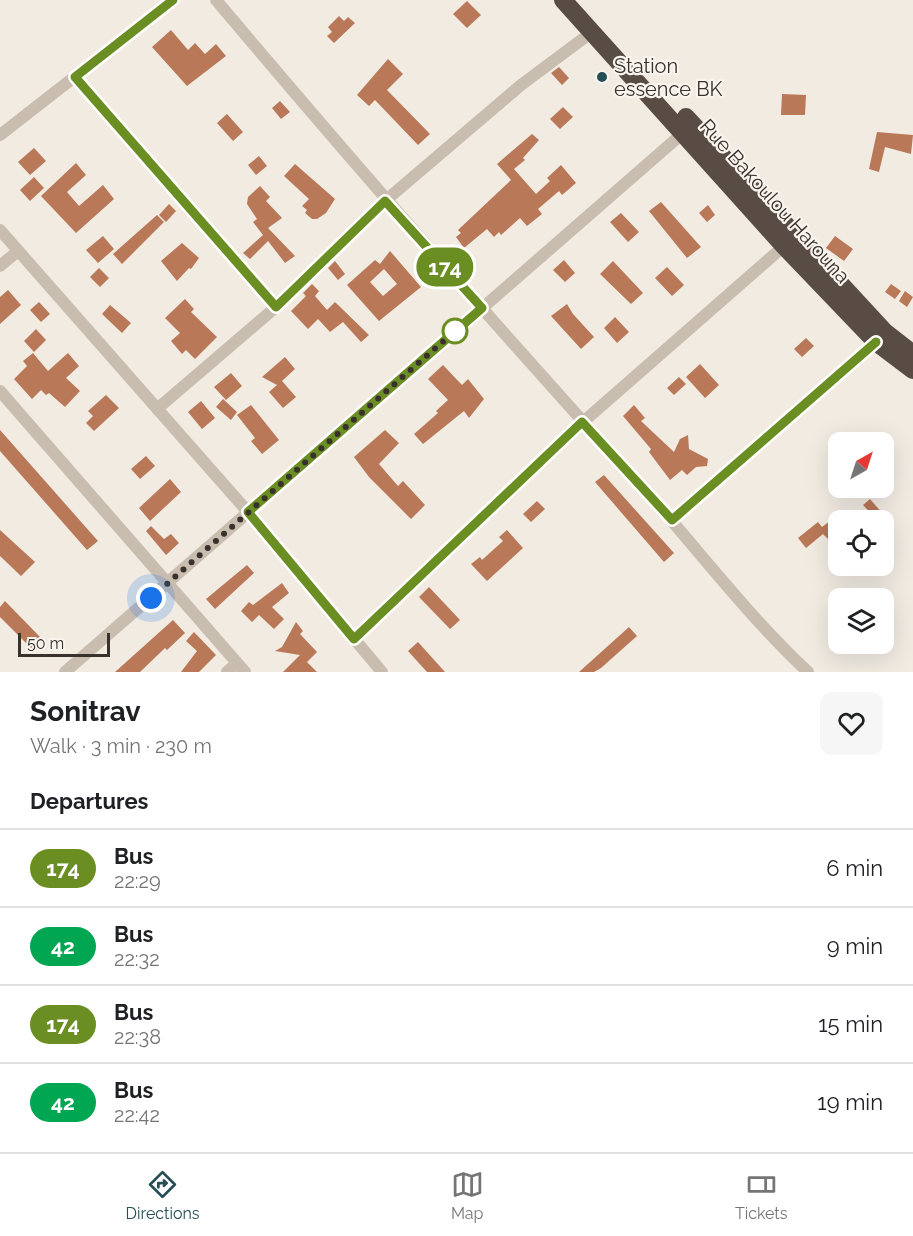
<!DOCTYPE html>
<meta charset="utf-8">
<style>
body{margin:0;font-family:Raleway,sans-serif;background:#f6f6f6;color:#202124;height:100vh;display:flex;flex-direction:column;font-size:22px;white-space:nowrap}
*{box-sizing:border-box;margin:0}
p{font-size:20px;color:#757577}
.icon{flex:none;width:33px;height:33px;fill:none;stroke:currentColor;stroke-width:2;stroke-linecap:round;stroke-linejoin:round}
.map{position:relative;height:672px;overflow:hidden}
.details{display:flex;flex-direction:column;background:#fff;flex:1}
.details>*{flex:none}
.badge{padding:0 12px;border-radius:20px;font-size:21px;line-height:39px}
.needle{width:39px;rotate:39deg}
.fabs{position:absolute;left:828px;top:432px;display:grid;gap:12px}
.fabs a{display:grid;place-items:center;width:66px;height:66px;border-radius:12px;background:#fff;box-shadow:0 6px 24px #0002;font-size:30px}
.scale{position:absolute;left:18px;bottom:15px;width:92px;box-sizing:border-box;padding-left:6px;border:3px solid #38312c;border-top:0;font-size:16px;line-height:21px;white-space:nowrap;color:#38312c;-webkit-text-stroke:4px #f9f5ee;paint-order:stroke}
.you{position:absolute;width:30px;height:30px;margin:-15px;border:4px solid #fff;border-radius:50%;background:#1a73e8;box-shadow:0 0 0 9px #1a73e833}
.map>.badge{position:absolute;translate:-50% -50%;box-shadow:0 0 0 3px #fff}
h2{padding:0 30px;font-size:22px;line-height:54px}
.round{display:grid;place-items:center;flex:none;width:63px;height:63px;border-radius:12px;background:#f6f6f6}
.headline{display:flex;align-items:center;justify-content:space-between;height:102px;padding:0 30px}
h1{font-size:28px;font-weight:700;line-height:45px}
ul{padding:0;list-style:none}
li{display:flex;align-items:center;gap:18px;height:78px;padding:0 30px;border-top:2px solid #e0e0e0}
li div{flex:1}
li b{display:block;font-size:22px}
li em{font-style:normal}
li .badge{min-width:66px;font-weight:700;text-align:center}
.tabs{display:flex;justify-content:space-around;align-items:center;height:84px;border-top:2px solid #e0e0e0;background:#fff;font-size:16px;color:#757577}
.tabs a{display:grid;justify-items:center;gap:3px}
.tabs .active{color:#264e55}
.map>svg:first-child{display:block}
.building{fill:#b97858;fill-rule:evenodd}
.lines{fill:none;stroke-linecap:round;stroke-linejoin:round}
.street{stroke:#c8bdaf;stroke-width:12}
.highway{stroke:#584c44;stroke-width:18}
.line-casing{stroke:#fff;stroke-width:14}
.line{stroke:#6b8e23;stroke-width:9}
.walk{stroke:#38312c;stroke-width:6;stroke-dasharray:0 10.8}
.poi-dot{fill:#264e55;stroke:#f9f5ee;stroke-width:2}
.stop-dot{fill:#fff;stroke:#6b8e23;stroke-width:3}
.labels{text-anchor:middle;stroke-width:4.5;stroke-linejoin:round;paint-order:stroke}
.poi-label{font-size:20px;fill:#38312c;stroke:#f9f5ee;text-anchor:start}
.street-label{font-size:20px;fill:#38312c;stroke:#f9f5ee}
</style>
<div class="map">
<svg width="913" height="672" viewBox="0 0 913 672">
<rect width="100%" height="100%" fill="#f1ebe2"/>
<path class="building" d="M467,1L481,15L467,28L453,14Z
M339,16L344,21L348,17L355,23L334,43L327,36L332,32L328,27Z
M171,30L188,50L195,43L205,54L216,44L226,56L187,86L152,47Z
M388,59L403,74L387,90L430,134L418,145L375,100L369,106L357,95Z
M559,67L569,78L562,85L551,73Z
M782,94L806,95L805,115H781Z
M280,101L290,112L281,119L272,108Z
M563,107L573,117L560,129L550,119Z
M227,114L243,132L233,141L217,123Z
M877,132L913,135L911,154L885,147L879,172L869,169Z
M532,134L539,140L523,158L525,160L514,169L536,194L550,181L547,178L561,165L576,183L562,195L559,191L538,209L542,214L527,226L520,218L501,235L499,232L494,237L487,229L464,248L456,237L461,233L458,230L511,180L497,164Z
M34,148L46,161L30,175L18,162Z
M259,156L267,166L256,175L248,165Z
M76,163L86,175L67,192L79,206L103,185L114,199L76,233L41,196Z
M295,164L335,199L326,213L317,219H312L305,213L307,210L302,206L309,199L284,176Z
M34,177L44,188L30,201L20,190Z
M260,186L270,197L266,201L282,218L268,228L295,256L285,263L268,241L250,259L243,253L263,235L253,222L257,219L247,204L248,197Z
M661,202L701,247L687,258L649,211Z
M169,204L176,211L166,222L159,215Z
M708,205L715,215L707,222L699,213Z
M621,213L639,232L628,242L610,222Z
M157,215L164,222L122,264L113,254Z
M103,236L114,249L98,263L86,250Z
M835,236L853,249L844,261L826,248Z
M182,243L199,258L191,269L189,268L177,281L161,261Z
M390,251L421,287L379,321L347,285L375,260L380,264ZM384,269L397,284L383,296L370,282Z
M564,260L575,273L565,282L553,270Z
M335,261L345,274L338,280L328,268Z
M613,261L643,293L631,304L600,274Z
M667,267L684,285L672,296L655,278Z
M99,268L109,278L100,287L90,277Z
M312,284L319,291L315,296L327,310L335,302L369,335L361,342L343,322L330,332L318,319L308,329L291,311L306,296L303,293Z
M891,284L901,291L895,299L885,292Z
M8,290L21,305L0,324V297Z
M905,291L913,297L907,307L899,301Z
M185,299L194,309L191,312L217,337L195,359L186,350L182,354L171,341L180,333L165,318Z
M39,302L50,314L41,322L30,310Z
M567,304L573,314L594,337L581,349L551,316Z
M110,305L131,323L122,333L102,314Z
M615,317L629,332L617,343L604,328Z
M36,329L46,340L34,352L24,341Z
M806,338L814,346L802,357L794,349Z
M33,353L48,371L68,353L79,366L66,378L80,391L65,407L49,393L46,395L41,390L32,399L14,379L27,366L23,361Z
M285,357L295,369L282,381L296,397L283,408L269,392L277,385L262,377Z
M700,364L719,385L705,398L686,377Z
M443,365L462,385L468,379L484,399L469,418L464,411L423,444L414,434L438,413L436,411L448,400L428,379Z
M231,373L242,386L226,400L214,387Z
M679,377L686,384L674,395L667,388Z
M106,395L119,408L94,431L86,423L93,416L88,411Z
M223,399L237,412L231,420L216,407Z
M201,401L215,418L202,429L188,412Z
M251,405L279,440L262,454L251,441L255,438L237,415Z
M634,405L645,418L641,421L674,452L680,439L688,435L689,449L708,459L707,466L696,467L687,475L682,470L670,480L649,452L651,449L623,416Z
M0,430L98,541L87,550L0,451Z
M385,430L399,443L379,464L398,486L403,481L425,505L411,519L369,477L354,457Z
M146,456L155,466L140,479L131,469Z
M604,475L674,553L664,562L595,482Z
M170,479L181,492L150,521L139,508Z
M870,499L890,522L884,528V520H877L863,505Z
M537,501L545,509L531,522L523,514Z
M830,521L838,533V538L833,544L823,534L806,548L798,538L818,522L822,527Z
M151,526L164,539L171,534L179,543L166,555L146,531Z
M0,530L35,562L21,576L0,556Z
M507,530L523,548L487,581L471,564L480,557L482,560L503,541L499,537Z
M247,565L254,573L215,609L206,599Z
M282,583L289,593L272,607L284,619L274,629L259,615L252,622L241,611L249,602L253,605Z
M429,587L460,620L450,629L419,597Z
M5,601L41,638L31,648L0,617V607Z
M173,620L185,633L167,650L165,648L140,672H115Z
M296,622L303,631L300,634L317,652L307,662L317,672H283L300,655L275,651L282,647Z
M629,627L637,636L601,668L594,672H579Z
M194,632L216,655L199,672H181L197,651L186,641Z
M418,642L445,672H427L408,651Z"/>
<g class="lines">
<path class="street" d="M216,0C355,165 497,327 642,487C698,549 747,615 808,672
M75,77L276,307
M0,135L173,0
M0,230L248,512L382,672
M0,266L18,251
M0,391L245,672
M157,409L276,307L385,201L521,85L592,32
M672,520L876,342
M354,639L583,422L784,246
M65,672L683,133
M227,672L237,663"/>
<path class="highway" d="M563,0L784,246L876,342L913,370
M686,117L885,332L913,354"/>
</g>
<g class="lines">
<defs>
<path id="line" d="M173,0L75,77L276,307L385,201L482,308L248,512L354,639L582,422L672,520L876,342"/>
</defs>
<use href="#line" class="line-casing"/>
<use href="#line" class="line"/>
<path class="walk" d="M151,598L464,323L455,331"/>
</g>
<circle class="poi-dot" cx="602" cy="77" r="6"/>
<circle class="stop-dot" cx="455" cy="331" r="12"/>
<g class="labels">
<g class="poi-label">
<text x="614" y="73">Station<tspan x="614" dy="23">essence BK</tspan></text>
</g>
<g class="street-label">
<text transform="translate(775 201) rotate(48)" y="7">Rue Bakoulou Harouna</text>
</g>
</g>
</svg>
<div class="fabs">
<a><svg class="needle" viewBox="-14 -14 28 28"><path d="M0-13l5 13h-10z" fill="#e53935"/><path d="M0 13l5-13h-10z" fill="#757577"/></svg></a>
<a><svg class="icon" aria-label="locate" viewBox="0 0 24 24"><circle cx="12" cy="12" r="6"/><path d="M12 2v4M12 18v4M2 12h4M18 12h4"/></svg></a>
<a><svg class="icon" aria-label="layers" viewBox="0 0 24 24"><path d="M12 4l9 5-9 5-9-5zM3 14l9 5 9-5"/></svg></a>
</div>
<div class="scale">50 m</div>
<div class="you" style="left:151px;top:598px"></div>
<b class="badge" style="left:445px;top:267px;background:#6b8e23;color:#fff">174</b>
</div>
<section class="details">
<div class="headline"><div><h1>Sonitrav</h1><p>Walk · 3 min · 230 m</p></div><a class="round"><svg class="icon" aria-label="heart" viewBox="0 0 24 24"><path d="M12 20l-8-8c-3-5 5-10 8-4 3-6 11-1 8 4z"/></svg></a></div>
<h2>Departures</h2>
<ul>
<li><span class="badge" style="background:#6b8e23;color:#fff">174</span><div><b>Bus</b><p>22:29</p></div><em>6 min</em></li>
<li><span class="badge" style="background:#00a651;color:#fff">42</span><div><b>Bus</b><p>22:32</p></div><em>9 min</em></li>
<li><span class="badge" style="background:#6b8e23;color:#fff">174</span><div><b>Bus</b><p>22:38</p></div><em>15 min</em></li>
<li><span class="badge" style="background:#00a651;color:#fff">42</span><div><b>Bus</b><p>22:42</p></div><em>19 min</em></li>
</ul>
</section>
<nav class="tabs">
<a class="active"><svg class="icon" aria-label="directions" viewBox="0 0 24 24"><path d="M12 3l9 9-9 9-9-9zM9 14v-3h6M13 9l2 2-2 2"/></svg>Directions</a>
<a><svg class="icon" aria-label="map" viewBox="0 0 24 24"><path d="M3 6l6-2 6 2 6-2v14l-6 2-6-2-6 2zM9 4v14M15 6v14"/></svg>Map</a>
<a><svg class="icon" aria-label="tickets" viewBox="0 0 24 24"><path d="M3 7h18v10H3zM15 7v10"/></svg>Tickets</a>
</nav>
